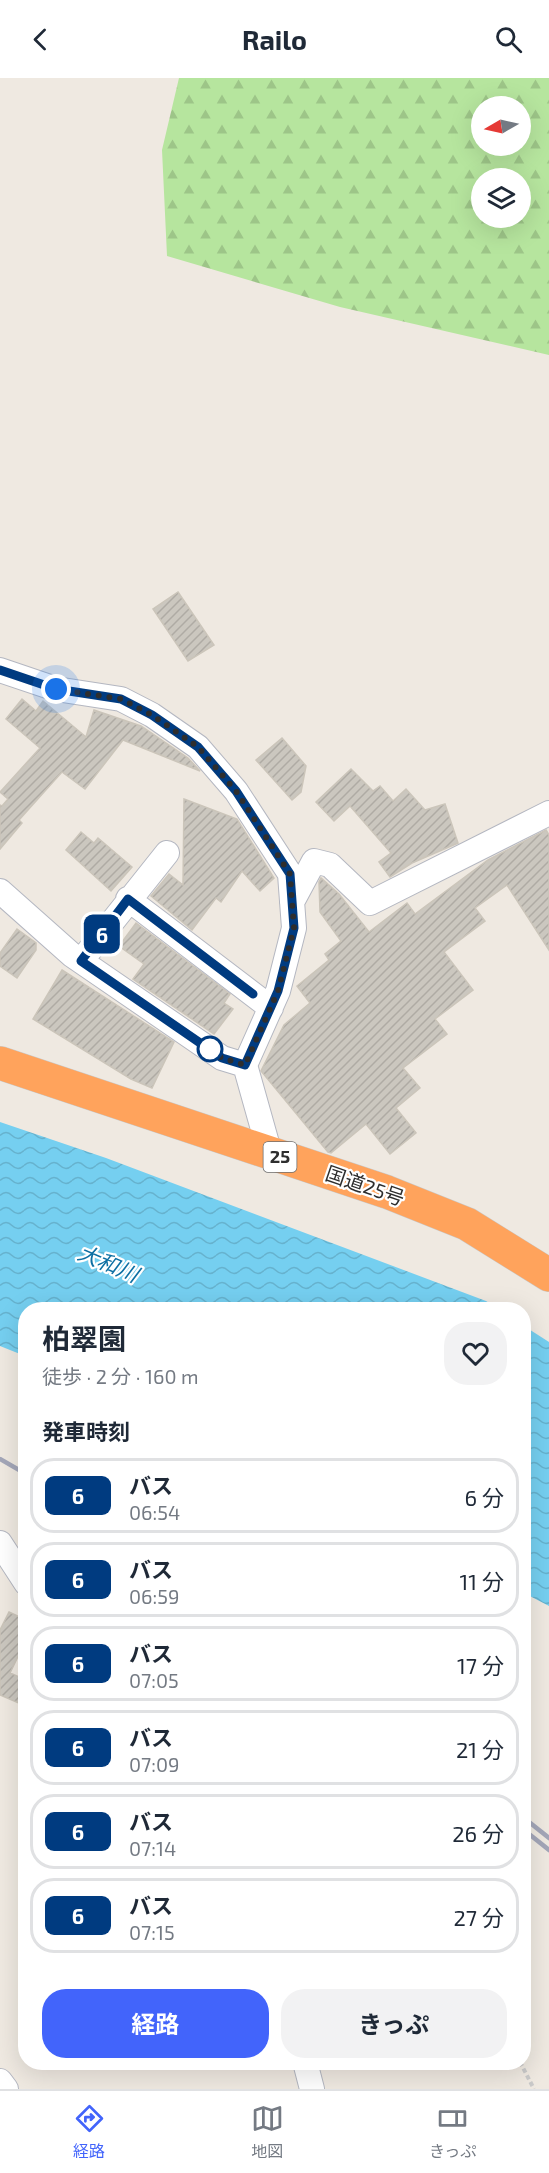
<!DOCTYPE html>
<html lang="ja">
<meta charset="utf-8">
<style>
body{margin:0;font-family:"Exo 2","Noto Sans JP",sans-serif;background:#f2f2f3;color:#1f2937;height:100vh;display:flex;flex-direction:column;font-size:22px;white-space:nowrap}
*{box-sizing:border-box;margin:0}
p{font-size:20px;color:#747a83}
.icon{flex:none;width:33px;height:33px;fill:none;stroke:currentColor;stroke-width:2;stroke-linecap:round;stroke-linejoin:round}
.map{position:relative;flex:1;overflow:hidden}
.panel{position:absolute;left:18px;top:1224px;width:513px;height:768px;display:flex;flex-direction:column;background:#fff;border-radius:24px;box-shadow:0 6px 24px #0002}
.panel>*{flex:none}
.badge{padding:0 12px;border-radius:9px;font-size:21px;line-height:39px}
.needle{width:39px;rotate:261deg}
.buttons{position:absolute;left:471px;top:18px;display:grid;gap:12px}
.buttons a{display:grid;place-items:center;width:60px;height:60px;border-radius:50%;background:#fff;box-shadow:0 6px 24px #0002;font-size:30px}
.you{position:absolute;width:30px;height:30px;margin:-15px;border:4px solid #fff;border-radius:50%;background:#1a73e8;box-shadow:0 0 0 9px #1a73e833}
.map>.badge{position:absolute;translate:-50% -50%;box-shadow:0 0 0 3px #fff}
h2{padding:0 24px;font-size:22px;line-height:54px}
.round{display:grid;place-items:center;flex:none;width:63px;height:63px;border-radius:24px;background:#f2f2f3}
.headline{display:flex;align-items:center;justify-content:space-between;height:102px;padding:0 24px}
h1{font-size:28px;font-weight:700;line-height:45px}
.cta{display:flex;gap:12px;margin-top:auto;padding:12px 24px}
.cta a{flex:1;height:69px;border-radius:24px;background:#4264fb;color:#fff;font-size:24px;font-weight:700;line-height:69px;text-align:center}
.cta a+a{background:#f2f2f3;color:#1f2937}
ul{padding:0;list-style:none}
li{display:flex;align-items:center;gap:18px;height:75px;margin:0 12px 9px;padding:0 12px;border:3px solid #e0e1e3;border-radius:24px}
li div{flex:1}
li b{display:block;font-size:22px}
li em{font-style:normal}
li .badge{min-width:66px;font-weight:700;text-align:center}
header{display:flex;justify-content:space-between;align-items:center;height:78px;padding:0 24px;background:#fff;font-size:27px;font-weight:700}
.tab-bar{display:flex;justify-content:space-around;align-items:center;height:84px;border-top:2px solid #e0e1e3;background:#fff;font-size:16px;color:#747a83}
.tab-bar a{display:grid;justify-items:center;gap:3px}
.tab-bar .on{color:#4264fb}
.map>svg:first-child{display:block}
.forest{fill:url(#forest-firs);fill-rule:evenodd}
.water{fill:url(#water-waves)}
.building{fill:url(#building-hatch);stroke:#cbc5ba;stroke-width:1.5}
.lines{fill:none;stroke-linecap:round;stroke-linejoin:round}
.minor-casing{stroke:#b4b7c1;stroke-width:26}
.highway-casing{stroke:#c9c9c9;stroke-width:34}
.path{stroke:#c9c9c9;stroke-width:4;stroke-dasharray:4.5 3;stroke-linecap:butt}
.minor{stroke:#fff;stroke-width:24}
.highway{stroke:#ffa35c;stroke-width:33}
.rail{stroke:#a3a6b8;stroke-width:4.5}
.line-casing{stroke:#fff;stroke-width:14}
.line{stroke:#003b80;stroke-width:9}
.walk{stroke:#2e2e2e;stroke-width:6;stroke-dasharray:0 10.8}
.stop-dot{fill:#fff;stroke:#003b80;stroke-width:3}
.labels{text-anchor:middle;stroke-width:4.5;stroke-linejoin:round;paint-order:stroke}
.shield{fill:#fff;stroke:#6d6d6d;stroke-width:1.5}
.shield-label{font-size:18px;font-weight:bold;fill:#2e2e2e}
.street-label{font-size:20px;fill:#2e2e2e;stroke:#fff}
.water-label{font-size:21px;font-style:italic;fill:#0d6fa3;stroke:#fff}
</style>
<header><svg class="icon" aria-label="back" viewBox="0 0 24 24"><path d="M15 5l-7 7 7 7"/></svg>Railo<svg class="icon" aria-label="search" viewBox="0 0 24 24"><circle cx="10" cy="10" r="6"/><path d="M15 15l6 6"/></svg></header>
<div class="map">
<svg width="549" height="2011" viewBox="0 0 549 2011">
<defs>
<pattern id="forest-firs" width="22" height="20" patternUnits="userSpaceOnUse" patternTransform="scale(1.5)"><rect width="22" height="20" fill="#b6e59e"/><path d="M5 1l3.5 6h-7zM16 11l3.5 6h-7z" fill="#9dc588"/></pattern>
<pattern id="water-waves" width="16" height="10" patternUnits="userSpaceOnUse" patternTransform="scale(1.5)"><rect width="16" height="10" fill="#75cff0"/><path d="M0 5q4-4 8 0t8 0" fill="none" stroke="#66b2ce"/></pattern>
<pattern id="building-hatch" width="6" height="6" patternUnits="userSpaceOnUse" patternTransform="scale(1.5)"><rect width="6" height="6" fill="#cbc7bf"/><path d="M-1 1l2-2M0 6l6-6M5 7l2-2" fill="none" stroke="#afaba4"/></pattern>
</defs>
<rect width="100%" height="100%" fill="#efe9e1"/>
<path class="forest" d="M179,0H549V277L340,229L167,178L162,72ZM482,28H520V68H482ZM482,100H520V140H482Z"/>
<path class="water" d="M0,1044L106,1080L486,1223L499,1231L26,1232L25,1278L0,1268Z
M524,1248L549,1264V1528L524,1515Z"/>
<path class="building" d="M178,514L214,567L188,583L153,531Z
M22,621L36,633L43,623L86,659L94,632L141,648L188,680L200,693L123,662L85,711L62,694L19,742L22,745L0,771V727L2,728L8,721L0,714L40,670L6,641Z
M282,660L306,688L301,714L292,722L256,682Z
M351,691L373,713L380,708L393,723L406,711L425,732L445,726L458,765L412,785L390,799L379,784L391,775L350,728L334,743L316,724Z
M184,721L237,741L274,800L260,813L242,793L221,824L216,820L192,852L151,818L169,796L183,807Z
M546,752L549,757V872L507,807L475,830L485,843L444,874L473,912L435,941L447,956L403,990L420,1010L396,1030L416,1055L390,1076L366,1046L331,1075L328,1074L261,993L284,947L310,925L297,908L329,882L325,876L341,863L320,834L319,804L321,800L339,816L369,854L407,825L415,836L488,782Z
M81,754L94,765L98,760L132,789L111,813L66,772Z
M136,845L230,916L224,925L233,931L214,956L133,901L144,886L119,868Z
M17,851L36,865V872L17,900L0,888V875Z
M62,892L174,964L152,1010L131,1001L33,941Z
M9,1534L26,1542V1562L10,1595L26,1602V1628L0,1617V1552Z"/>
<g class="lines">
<defs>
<path id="minor" d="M0,592L56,611L121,621L152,637L198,669L236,713L290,796L294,850L278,913L245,987L270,1076
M0,813L72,877L222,980L245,987
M128,821L271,930
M292,824L314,783L330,787L370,825L549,735
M81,883L167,775
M0,1465L26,1505
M305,1984L312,2011
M0,2003L6,2011"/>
<path id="highway" d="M0,985L387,1114L467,1146L549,1197"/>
</defs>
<use href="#minor" class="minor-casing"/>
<use href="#highway" class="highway-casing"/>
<path class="path" d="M520,1984L534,2011"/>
<use href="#minor" class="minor"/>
<use href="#highway" class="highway"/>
<path class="rail" d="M0,1381L26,1396
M524,1740L549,1760
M524,1752L549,1772"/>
</g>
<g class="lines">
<defs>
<path id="line" d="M0,592L56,611L121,621L152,637L198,669L236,713L290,796L294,850L278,913L245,987L222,980L81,883L128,821L253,916"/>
</defs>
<use href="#line" class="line-casing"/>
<use href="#line" class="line"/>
<path class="walk" d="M56,611L121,621L152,637L198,669L236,713L290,796L294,850L278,913L245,987L222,980L205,968L210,971"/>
</g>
<circle class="stop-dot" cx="210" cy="971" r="12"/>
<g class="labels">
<rect class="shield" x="263.5" y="1064" width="33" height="30" rx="4.5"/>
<g class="shield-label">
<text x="280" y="1085">25</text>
</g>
<g class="street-label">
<text transform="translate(365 1108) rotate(19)" y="7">国道25号</text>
</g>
<g class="water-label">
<text transform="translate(108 1186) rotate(23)" y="7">大和川</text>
</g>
</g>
</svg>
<div class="buttons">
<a><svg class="needle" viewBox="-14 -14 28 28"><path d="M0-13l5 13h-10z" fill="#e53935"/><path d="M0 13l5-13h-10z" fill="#747a83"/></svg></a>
<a><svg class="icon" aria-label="layers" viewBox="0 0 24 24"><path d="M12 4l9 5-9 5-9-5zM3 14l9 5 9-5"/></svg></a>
</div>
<div class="you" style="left:56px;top:611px"></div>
<b class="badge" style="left:102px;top:856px;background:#003b80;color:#fff">6</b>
<section class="panel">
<div class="headline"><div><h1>柏翠園</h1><p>徒歩 · 2 分 · 160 m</p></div><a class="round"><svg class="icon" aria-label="heart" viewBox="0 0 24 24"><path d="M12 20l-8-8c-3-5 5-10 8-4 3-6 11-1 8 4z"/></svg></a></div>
<h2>発車時刻</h2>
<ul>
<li><span class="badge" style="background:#003b80;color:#fff">6</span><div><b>バス</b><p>06:54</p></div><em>6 分</em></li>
<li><span class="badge" style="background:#003b80;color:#fff">6</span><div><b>バス</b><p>06:59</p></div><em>11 分</em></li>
<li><span class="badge" style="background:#003b80;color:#fff">6</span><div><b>バス</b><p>07:05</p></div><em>17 分</em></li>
<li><span class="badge" style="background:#003b80;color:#fff">6</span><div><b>バス</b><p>07:09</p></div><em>21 分</em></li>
<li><span class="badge" style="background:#003b80;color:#fff">6</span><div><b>バス</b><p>07:14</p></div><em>26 分</em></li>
<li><span class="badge" style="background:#003b80;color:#fff">6</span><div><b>バス</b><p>07:15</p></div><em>27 分</em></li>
</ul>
<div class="cta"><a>経路</a><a>きっぷ</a></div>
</section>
</div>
<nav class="tab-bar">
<a class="on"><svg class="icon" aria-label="directions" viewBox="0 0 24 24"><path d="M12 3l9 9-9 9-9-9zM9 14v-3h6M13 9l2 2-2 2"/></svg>経路</a>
<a><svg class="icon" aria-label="map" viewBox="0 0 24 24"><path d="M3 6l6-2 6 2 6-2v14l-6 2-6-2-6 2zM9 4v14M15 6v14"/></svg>地図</a>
<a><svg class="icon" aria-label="tickets" viewBox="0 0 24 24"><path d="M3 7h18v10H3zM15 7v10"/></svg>きっぷ</a>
</nav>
